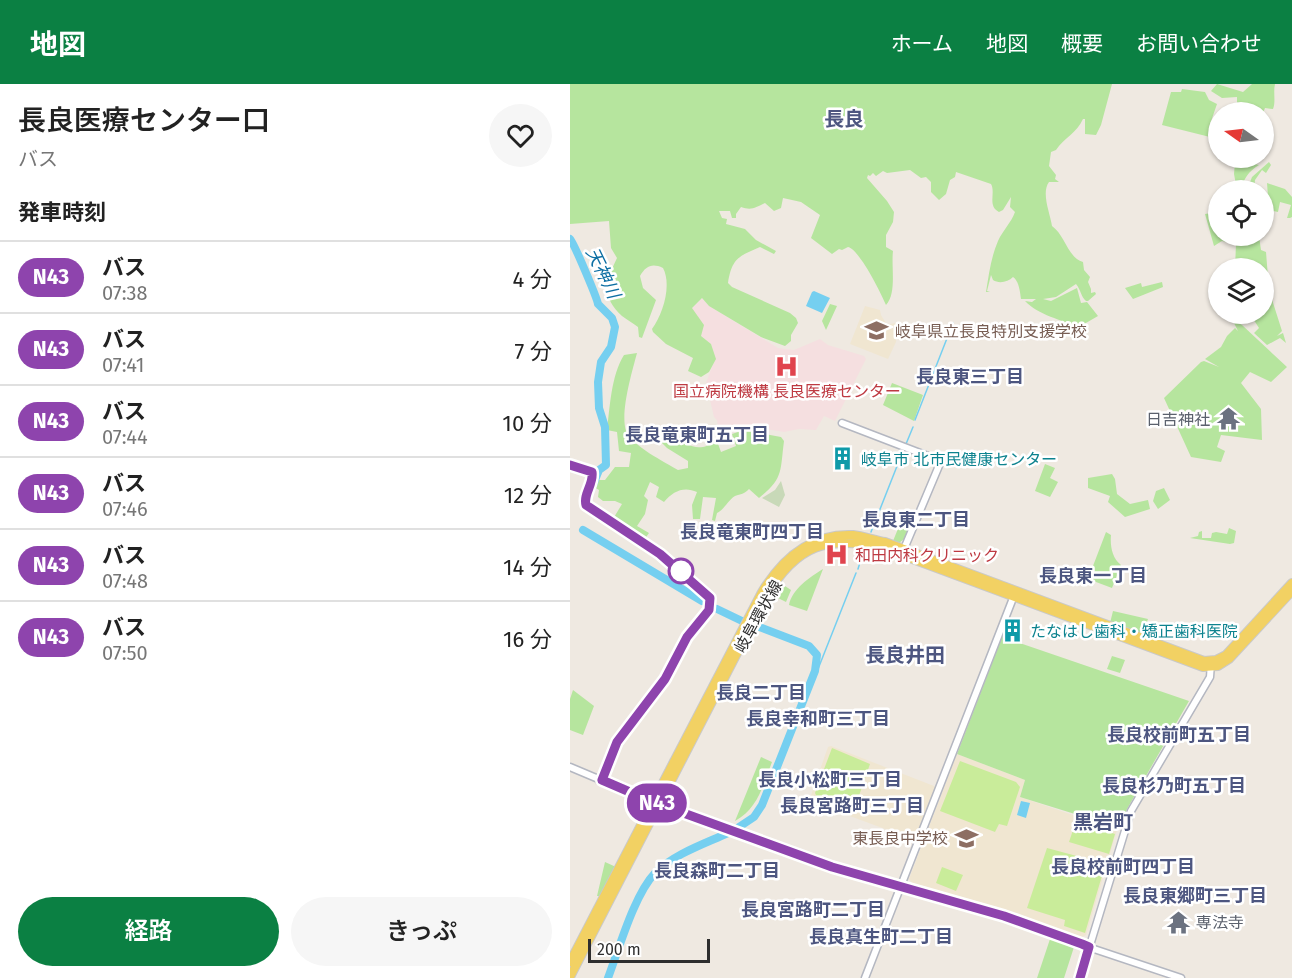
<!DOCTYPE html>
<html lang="ja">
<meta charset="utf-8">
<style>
body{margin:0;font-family:"Fira Sans","Noto Sans JP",sans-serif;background:#f6f6f6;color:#222;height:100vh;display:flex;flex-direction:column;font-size:22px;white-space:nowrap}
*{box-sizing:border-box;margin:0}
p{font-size:20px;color:#767676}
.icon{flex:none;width:33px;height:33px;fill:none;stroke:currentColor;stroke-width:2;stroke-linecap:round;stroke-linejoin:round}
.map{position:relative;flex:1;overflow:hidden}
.details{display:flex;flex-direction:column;background:#fff;width:570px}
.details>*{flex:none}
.badge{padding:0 12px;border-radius:20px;font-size:21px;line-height:39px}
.needle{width:39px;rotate:284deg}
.controls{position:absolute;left:638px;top:18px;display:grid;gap:12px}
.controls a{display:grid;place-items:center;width:66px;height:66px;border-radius:50%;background:#fff;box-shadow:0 2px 4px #0004;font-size:30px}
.scale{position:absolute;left:18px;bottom:15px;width:122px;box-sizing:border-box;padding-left:6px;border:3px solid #2e2e2e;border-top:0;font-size:16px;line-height:21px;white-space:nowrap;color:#2e2e2e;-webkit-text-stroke:4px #fff;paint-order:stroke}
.map>.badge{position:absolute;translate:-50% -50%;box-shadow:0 0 0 3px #fff}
h2{padding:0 18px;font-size:22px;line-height:54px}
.round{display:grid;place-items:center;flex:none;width:63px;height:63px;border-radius:32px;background:#f6f6f6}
.headline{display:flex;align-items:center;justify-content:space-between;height:102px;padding:0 18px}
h1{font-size:28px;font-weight:600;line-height:45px}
.action{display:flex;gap:12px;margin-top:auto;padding:12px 18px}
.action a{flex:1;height:69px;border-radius:36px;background:#0b8043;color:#fff;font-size:24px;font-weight:600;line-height:69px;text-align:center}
.action a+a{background:#f6f6f6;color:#222}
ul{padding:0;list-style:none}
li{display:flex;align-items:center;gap:18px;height:72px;padding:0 18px;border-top:2px solid #e0e0e0}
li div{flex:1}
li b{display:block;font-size:22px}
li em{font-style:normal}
li .badge{min-width:66px;font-weight:700;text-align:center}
header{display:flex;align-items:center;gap:36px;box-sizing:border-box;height:84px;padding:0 30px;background:#0b8043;color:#fff}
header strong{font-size:28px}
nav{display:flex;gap:33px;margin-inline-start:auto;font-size:21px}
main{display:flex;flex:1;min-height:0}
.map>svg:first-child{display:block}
.education{fill:#f0e6d1}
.medical{fill:#f5dfe0}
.green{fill:#b6e59e}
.cemetery{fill:#c8d9b8}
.pitch{fill:#c9ec9a}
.plaza{fill:#dfdcd8}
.water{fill:#75cff0}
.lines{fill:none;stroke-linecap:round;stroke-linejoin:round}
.stream{stroke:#75cff0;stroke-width:1.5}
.river{stroke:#75cff0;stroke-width:8}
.tertiary-casing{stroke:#b4b7c1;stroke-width:9}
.primary-casing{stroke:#c9c9c9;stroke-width:10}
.tertiary{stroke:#fff;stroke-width:6}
.primary{stroke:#f2d163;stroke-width:8}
.line-casing{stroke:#fff;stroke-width:14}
.line{stroke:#8e44ad;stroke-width:9}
.stop-dot{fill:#fff;stroke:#8e44ad;stroke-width:3}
.labels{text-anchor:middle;stroke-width:5;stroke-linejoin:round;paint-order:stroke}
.education-label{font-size:16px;fill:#785e54;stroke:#fff;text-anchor:start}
.health-label{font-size:16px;fill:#be3a42;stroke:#fff}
.worship-label{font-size:16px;fill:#5b616d;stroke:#fff;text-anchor:end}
.culture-label{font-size:16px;fill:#0d838f;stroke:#fff;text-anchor:start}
.street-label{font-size:16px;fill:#2e2e2e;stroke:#fff}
.water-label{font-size:18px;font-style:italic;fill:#0d6fa3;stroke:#fff}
.neighbourhood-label{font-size:18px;font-weight:bold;fill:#4d5680;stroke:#fff}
.quarter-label{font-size:20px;font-weight:bold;fill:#4d5680;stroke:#fff}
</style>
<header>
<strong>地図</strong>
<nav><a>ホーム</a><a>地図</a><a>概要</a><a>お問い合わせ</a></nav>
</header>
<main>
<section class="details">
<div class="headline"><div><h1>長良医療センター口</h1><p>バス</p></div><a class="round"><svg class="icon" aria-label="heart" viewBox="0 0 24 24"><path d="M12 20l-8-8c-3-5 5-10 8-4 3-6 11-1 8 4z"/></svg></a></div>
<h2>発車時刻</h2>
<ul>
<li><span class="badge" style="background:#8e44ad;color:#fff">N43</span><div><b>バス</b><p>07:38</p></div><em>4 分</em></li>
<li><span class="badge" style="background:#8e44ad;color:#fff">N43</span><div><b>バス</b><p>07:41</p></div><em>7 分</em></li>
<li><span class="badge" style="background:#8e44ad;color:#fff">N43</span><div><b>バス</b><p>07:44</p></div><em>10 分</em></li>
<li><span class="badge" style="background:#8e44ad;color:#fff">N43</span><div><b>バス</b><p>07:46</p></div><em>12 分</em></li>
<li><span class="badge" style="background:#8e44ad;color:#fff">N43</span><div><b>バス</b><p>07:48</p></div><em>14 分</em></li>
<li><span class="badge" style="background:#8e44ad;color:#fff">N43</span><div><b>バス</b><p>07:50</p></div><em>16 分</em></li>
</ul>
<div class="action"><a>経路</a><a>きっぷ</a></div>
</section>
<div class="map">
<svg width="722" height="894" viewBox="0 0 722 894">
<rect width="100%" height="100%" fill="#efe9e1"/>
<path class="education" d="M295,222L310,226L311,231L317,241L325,239L328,243L326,258L318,275L280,260Z
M261,662L364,702L366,704L345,756L239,717L258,663Z
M387,670L455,696L450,713L547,746L516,851L510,854L342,799L339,795Z"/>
<path class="medical" d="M132,214L139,222L208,264L224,266L250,255L258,261L294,272L296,275L265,337L254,332L246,346L229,345L214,348L173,341L149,352L147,336L144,333L136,299L145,275L141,260L131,252L122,224Z"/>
<path class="green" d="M0,0H542L531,41L526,51L515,50V35H513C507,49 494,54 486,66L481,68L479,82L486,91L485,95L489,98H479C471,109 480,129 482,142C495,151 498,174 513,178L514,186L520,193L518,198L521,205V209L525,208L526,210L518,217H516C511,213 511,206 506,200L486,213L473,215L481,217L507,204L511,219L517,218L528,232L509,243C492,236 468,231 455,217L462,218L466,215H451C450,208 449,197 443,193C438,198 429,200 423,196L421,191L417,207L420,208H416C419,190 421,173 428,157C433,146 441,139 445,128L440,123L441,113L433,126L429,128C417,122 426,109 421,100L386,88L385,93L380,96L376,110L369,116L361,108V98L356,93L351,94L340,86L317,89L313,87L306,92L303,89L300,92L298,91L297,94L317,117L324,128L323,138L316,151V163L323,167C321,183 327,209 316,221C311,209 289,165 278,163L272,166L269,165L262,170L241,154L250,131L231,118L213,114L211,124L204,127L195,119C186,123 182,127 171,123L166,130V134H162L160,127H149L152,134L157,135L156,140L175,145L186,156L206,167L204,170L190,163C169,172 162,174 158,199L162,203L220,229L226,234L228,239L221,251V257L215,262L191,253L139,222L132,214L122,224L134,241L131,252L141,260L146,275L139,288L131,293L118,287L123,274L96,260L83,248L82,245C93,230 102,201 93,184C82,179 76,182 70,192L73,204L86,216L72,254L69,253L68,243C63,239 57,236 52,232C31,213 36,197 47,174L41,164L39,137L0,140Z
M647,0L673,8L682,0H705C703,8 706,18 703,25L695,24L693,29L675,28L676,25L670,24L667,18V13L652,14L641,7Z
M612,5L635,8L639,16L647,20L639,43L648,48V55L592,41L601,8H611Z
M669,77L689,81C678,88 674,94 671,106H667L664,90L665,78Z
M699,78L701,81L696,89L692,86L685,96L684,106H677L682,93Z
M697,99L715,105L722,113V133L720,134H717L721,121L710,118L708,128L699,126Z
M648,128V152H689L691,166L696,168L699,206L712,247L707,252L713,249L716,259L710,254L697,261L684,249L689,244L680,230H693V184H665L666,160L652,157L644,162L635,130Z
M592,198L593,203L563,215L555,204L571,199L572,203Z
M260,220L267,222L256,246L252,237Z
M662,235L672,241L717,283L701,298L680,288L671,299L691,325L692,356L651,351L647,363L655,367L651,378L621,373L594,314L631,278L634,277L649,283L635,275L651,263L657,252L665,244L668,247Z
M67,269C62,288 50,328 56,347C62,362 95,378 108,386L118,384V377L97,364L90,357V351L114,353L115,359C128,366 134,364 147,357L151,368L166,362L162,350L174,346L211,353L214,357C210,387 214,394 189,414L179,405C174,410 171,410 165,412C158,416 155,425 147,429L145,437L142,436L146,414L133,413L130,435H123L122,421L127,408C114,402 103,407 94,418L86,413L89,403L80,398L74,412L78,416L75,430L67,442L79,449L74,456L43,435L52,420L45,417H33L28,413L29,406L24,403L25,396H35L45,383H59L61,369L49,367L47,348L37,346C40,323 41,292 54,271Z
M322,299L353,311L344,337L313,321Z
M475,380L485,384L480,394L488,398L480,413L465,407Z
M542,390L545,395L547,410L560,420L578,416L580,425L555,433L538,418L540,412L518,404V394Z
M594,404L600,416L588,425L583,417L586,407Z
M334,430L344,434L334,455L329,459L323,457Z
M659,444L666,447L664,459L660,460L620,454L628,452L629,448L632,447V454H641L642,449L646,448L657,450Z
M536,448L541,451C540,462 542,474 551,481L542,504L518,495Z
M253,485L237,527L219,521C222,505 240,493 253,485Z
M209,498L221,506L216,518L202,511Z
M543,527L578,535L572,551L540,539Z
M432,553L619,617L557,725L550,744L450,713L455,696L387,670Z
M542,572L555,576L550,589L537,585Z
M3,606L24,622L13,651L0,646V615Z
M191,673L202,678C193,701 188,725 165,737Z
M35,778L46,783L30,812H27Z
M480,855L504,863L494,894H467Z"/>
<path class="cemetery" d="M211,397L215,411L209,423L192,414L205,406Z"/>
<path class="pitch" d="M262,664L300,680L283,729L248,715L245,709Z
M390,677L446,698L450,703L437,742L429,740L425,748L370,727Z
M506,737L545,750L539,770L499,758Z
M477,764L529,778L534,785L515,849L494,842L495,836L457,824Z
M372,783L393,791L386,807L366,799Z"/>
<path class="plaza" d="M128,650H130L105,699L106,703L102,711L104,715L109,718L111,722L132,729L131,731L99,720L95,715Z
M100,674L101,675L85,710L82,712L36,696V693L66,706L71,704L78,707L82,705L86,697L90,696Z
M27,697L77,720V724L47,780L68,737L67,734L71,725L70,720L63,718L62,713L25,700Z
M94,725L128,737V740L107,731L103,733L96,730L91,732L87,740L83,741L60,786L59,785L90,726Z"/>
<path class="water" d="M244,207L260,214L252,229L236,222L242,208Z
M451,717L460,719L456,734L447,731Z"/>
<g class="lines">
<path class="stream" d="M345,336L383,239
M336,360L343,343
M301,448L333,367
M288,485L294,465
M245,587L248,585L286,489"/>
<path class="river" d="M0,155C4,159 27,214 28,220L42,234L45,243L41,263L31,278L28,298L29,324L35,343L36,381L29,386L21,406
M13,446L132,517
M147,525L172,537
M169,743L184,733L192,721L245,587L247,571L239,562L187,542
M38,894C49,865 64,811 85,789C104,770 134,760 158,749"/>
<defs>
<path id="tertiary" d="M272,339L371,377L334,465
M0,381L22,388L23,391
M0,683L83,718L262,783L434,832L524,865L611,894
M295,894L445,509
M510,894L561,727L640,593L641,579"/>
<path id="primary" d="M0,878L192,508C212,475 241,449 283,451C293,452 304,456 315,458L634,577L646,576L656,571L722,499
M0,893L197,511C227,461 257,451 313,464L633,583L648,582L659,575L722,507"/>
</defs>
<use href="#tertiary" class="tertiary-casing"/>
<use href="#primary" class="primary-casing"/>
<use href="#tertiary" class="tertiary"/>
<use href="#primary" class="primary"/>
</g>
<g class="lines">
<defs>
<path id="line" d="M0,381L22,388C24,400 13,410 16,421L90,470L140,514L139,526L117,553L95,595L47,658L32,696L83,718L262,783L434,832L512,860L519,863L510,894"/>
</defs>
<use href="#line" class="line-casing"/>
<use href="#line" class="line"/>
</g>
<defs>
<symbol id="school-bare" viewBox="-9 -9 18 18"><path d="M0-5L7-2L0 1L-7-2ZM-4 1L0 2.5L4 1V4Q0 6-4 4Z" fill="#8d6e63" stroke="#fff" stroke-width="2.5" paint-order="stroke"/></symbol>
<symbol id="hospital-bare" viewBox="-9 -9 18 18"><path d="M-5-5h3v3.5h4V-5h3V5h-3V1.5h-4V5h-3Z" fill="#e0444e" stroke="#fff" stroke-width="2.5" paint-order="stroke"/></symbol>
<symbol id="temple-bare" viewBox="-9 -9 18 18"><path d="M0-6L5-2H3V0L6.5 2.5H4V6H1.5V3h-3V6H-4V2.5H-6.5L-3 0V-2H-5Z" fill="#6b7280" stroke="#fff" stroke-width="2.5" paint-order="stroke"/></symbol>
<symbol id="building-bare" viewBox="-9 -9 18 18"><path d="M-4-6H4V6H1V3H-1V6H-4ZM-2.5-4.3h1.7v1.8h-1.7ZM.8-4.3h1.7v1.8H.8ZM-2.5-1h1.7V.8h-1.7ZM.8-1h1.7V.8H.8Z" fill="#0f9aa8" stroke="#fff" stroke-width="2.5" paint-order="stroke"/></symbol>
</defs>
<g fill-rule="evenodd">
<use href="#school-bare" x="290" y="230" width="33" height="33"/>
<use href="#hospital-bare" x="200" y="266" width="33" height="33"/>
<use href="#temple-bare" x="642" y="318" width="33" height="33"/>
<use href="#building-bare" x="256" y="358" width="33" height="33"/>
<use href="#hospital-bare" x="250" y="454" width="33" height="33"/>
<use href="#building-bare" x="426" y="530" width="33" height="33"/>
<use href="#school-bare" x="380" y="738" width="33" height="33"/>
<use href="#temple-bare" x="592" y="822" width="33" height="33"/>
</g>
<circle class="stop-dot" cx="111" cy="487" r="12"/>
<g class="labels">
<g class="education-label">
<text x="325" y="253">岐阜県立長良特別支援学校</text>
<text x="378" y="760" text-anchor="end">東長良中学校</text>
</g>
<g class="health-label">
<text x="217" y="313">国立病院機構 長良医療センター</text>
<text x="285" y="477" text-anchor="start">和田内科クリニック</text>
</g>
<g class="worship-label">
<text x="640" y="341">日吉神社</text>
<text x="626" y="844" text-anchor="start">専法寺</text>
</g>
<g class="culture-label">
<text x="291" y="381">岐阜市 北市民健康センター</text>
<text x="460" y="553">たなはし歯科・矯正歯科医院</text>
</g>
<g class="street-label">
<text transform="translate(188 532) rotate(-61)" y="6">岐阜環状線</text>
</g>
<g class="water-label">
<text transform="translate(33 189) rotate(64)" y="6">天神川</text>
</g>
<g class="neighbourhood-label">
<text x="400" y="299">長良東三丁目</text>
<text x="127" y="357">長良竜東町五丁目</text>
<text x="346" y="442">長良東二丁目</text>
<text x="182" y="454">長良竜東町四丁目</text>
<text x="523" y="498">長良東一丁目</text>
<text x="191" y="615">長良二丁目</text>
<text x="248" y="641">長良幸和町三丁目</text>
<text x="609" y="657">長良校前町五丁目</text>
<text x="260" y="702">長良小松町三丁目</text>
<text x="604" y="708">長良杉乃町五丁目</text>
<text x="282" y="728">長良宮路町三丁目</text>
<text x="553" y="789">長良校前町四丁目</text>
<text x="147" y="793">長良森町二丁目</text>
<text x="625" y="818">長良東郷町三丁目</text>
<text x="243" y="832">長良宮路町二丁目</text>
<text x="311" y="859">長良真生町二丁目</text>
</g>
<g class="quarter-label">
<text x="274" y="42">長良</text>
<text x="335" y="578">長良井田</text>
<text x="533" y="745">黒岩町</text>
</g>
</g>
</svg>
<div class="controls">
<a><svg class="needle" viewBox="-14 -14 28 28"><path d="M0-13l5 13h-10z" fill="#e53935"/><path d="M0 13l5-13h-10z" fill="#767676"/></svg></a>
<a><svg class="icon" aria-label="locate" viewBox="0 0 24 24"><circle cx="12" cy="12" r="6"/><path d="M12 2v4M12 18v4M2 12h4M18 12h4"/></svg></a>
<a><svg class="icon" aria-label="layers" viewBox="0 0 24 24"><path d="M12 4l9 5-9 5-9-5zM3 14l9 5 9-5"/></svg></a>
</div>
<div class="scale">200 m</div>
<b class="badge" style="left:87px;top:719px;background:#8e44ad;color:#fff">N43</b>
</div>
</main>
